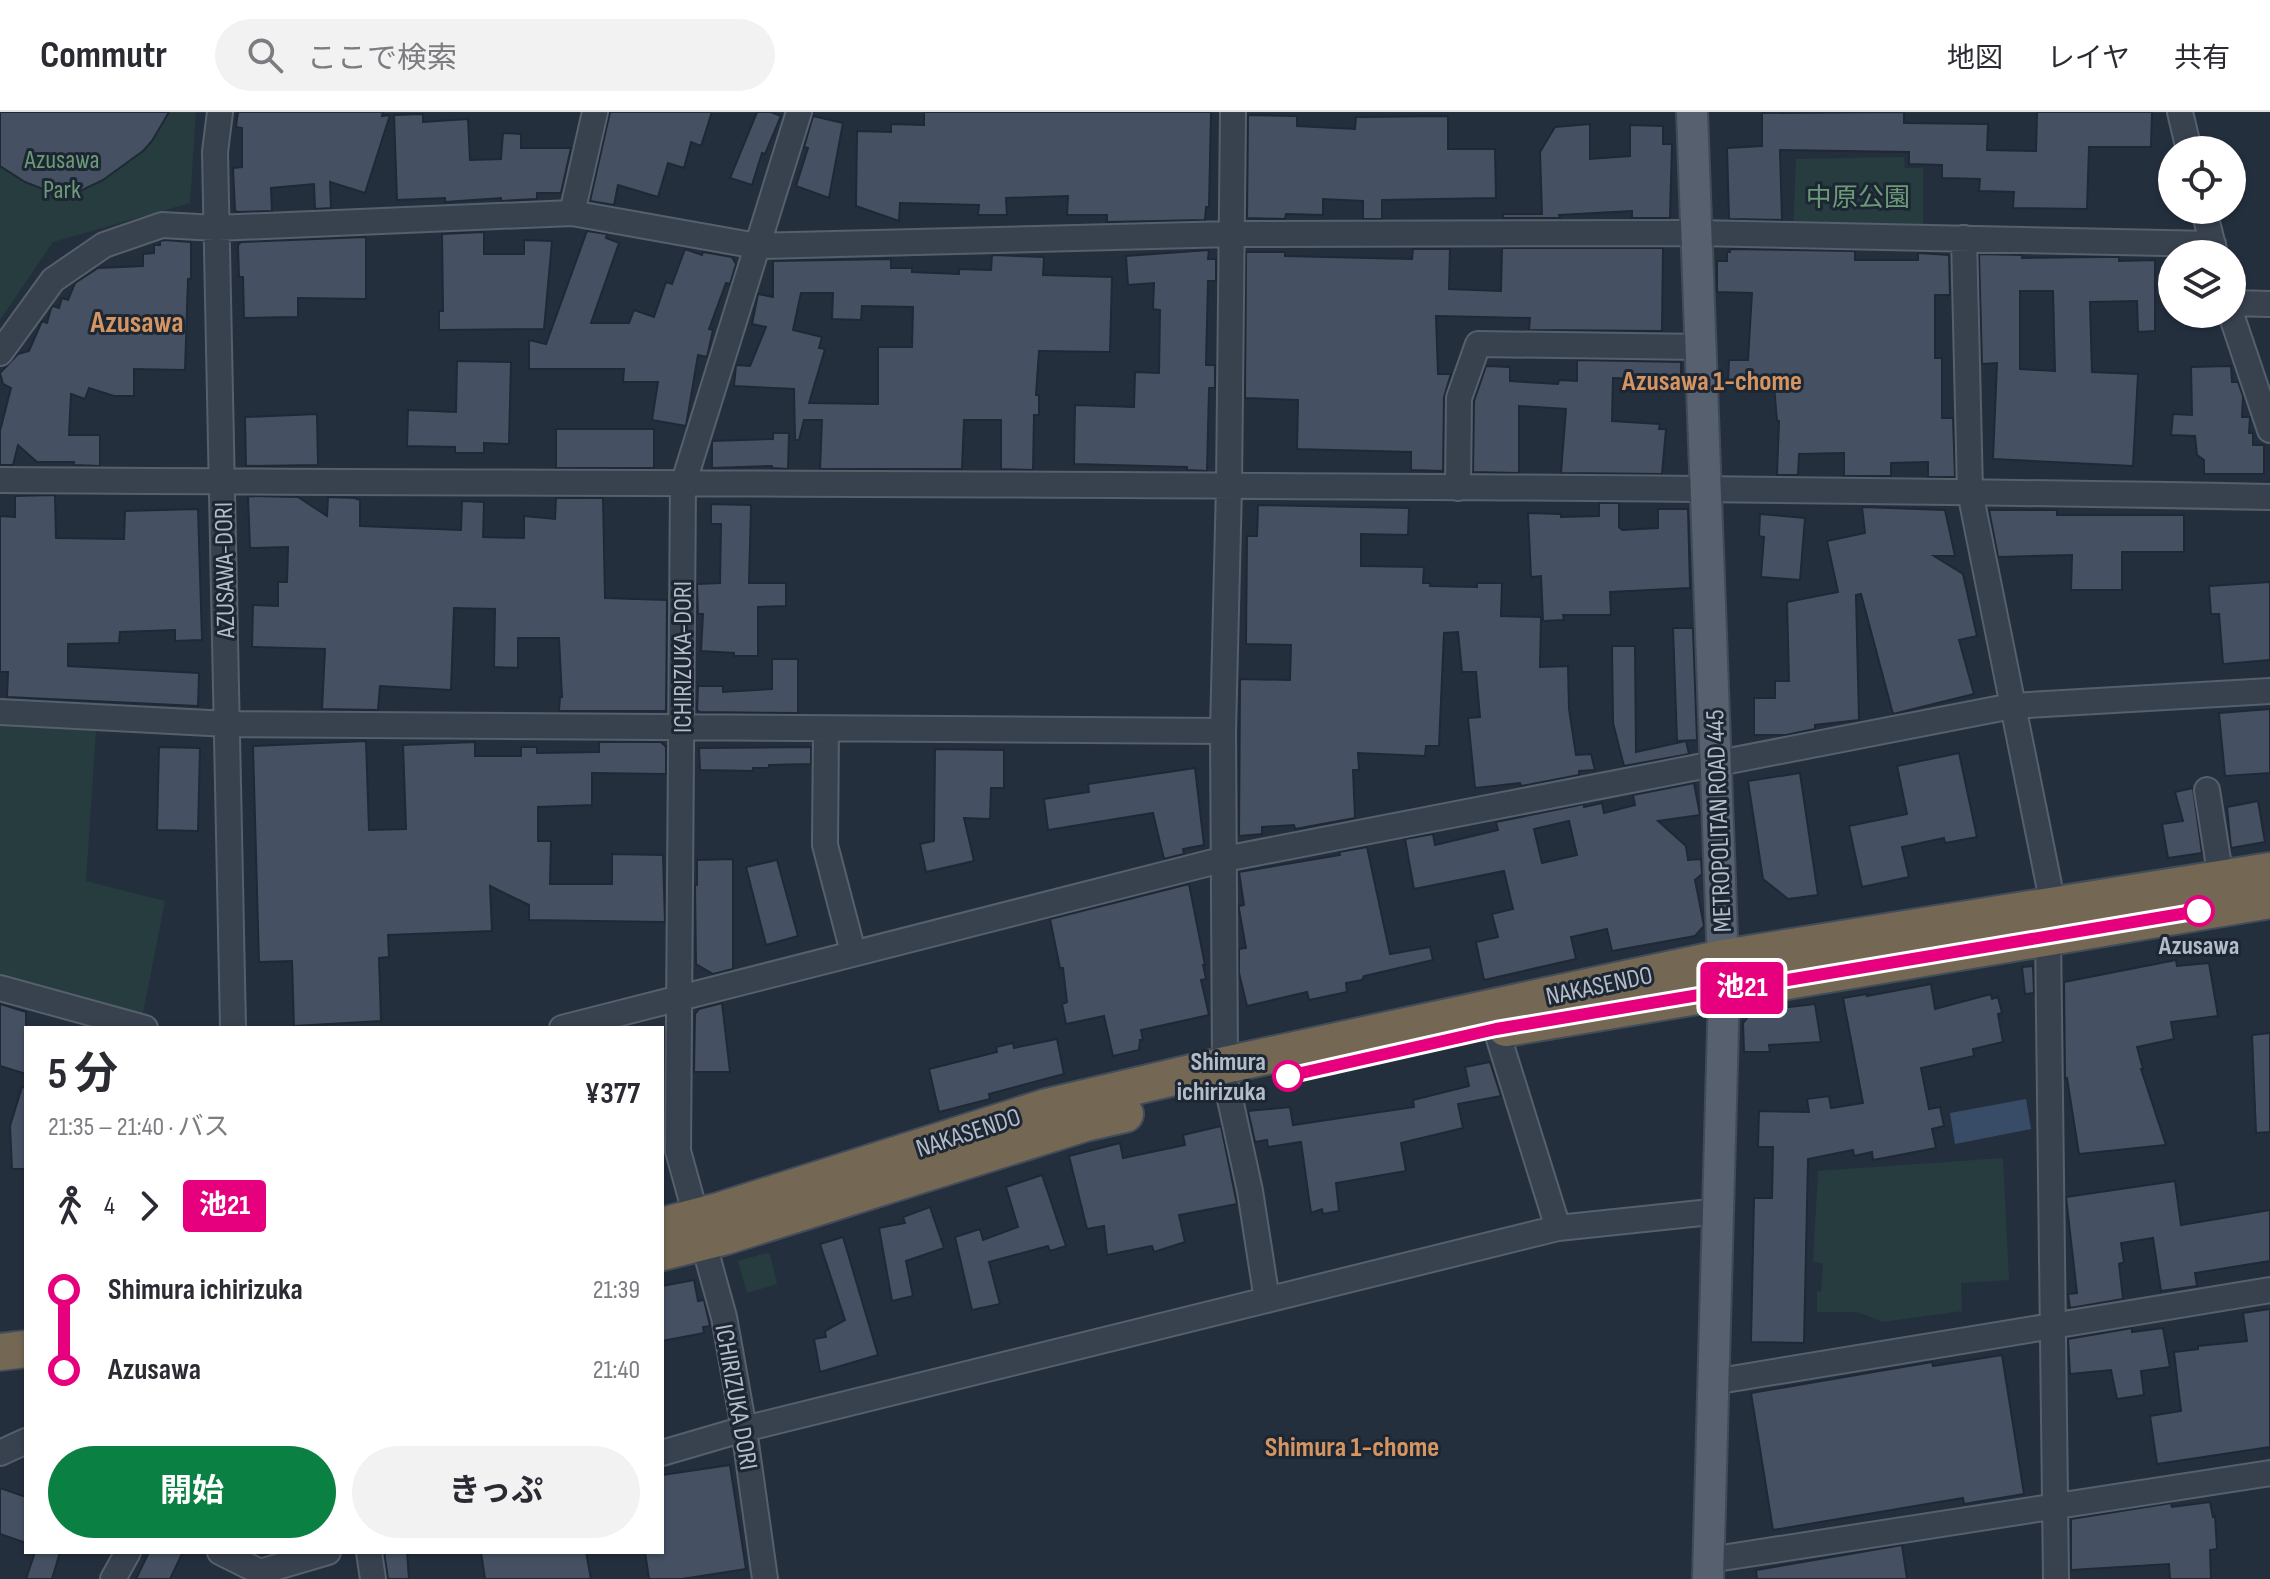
<!DOCTYPE html>
<html lang="ja">
<meta charset="utf-8">
<style>
body{margin:0;font-family:"Sofia Sans Condensed","Noto Sans JP",sans-serif;background:#f2f2f3;color:#2b2b33;height:100vh;display:flex;flex-direction:column;font-size:30px;white-space:nowrap}
*{box-sizing:border-box;margin:0}
p{font-size:26px;color:#7c7c81}
.icon{flex:none;width:44px;height:44px;fill:none;stroke:currentColor;stroke-width:2;stroke-linecap:round;stroke-linejoin:round}
.map{position:relative;flex:1;overflow:hidden}
.sheet{position:absolute;left:24px;top:914px;width:640px;height:528px;display:flex;flex-direction:column;background:#fff;border-radius:0px;box-shadow:0 2px 6px #0004}
.sheet>*{flex:none}
.badge{padding:0 16px;border-radius:6px;font-size:28px;line-height:52px}
.tools{position:absolute;left:2158px;top:24px;display:grid;gap:16px}
.tools a{display:grid;place-items:center;width:88px;height:88px;border-radius:50%;background:#fff;box-shadow:0 2px 6px #0004;font-size:40px}
.map>.badge{position:absolute;translate:-50% -50%;box-shadow:0 0 0 4px #fff}
.legs{display:flex;align-items:center;gap:12px;height:88px;padding:0 24px;font-size:26px}
.legs p{margin-inline-start:auto}
.headline{display:flex;align-items:center;justify-content:space-between;height:136px;padding:0 24px}
h1{font-size:44px;font-weight:700;line-height:60px}
.action{display:flex;gap:16px;margin-top:auto;padding:16px 24px}
.action a{flex:1;height:92px;border-radius:48px;background:#0b8043;color:#fff;font-size:32px;font-weight:700;line-height:92px;text-align:center}
.action a+a{background:#f2f2f3;color:#2b2b33}
ul{padding:0 24px;list-style:none}
li{display:flex;align-items:center;gap:28px;height:80px;font-size:30px}
li i{display:grid;place-items:center;width:12px;height:100%;margin:0 10px;background:currentColor}
li i::after{content:'';width:20px;height:20px;margin:-10px;border:6px solid;border-radius:50%;background:#fff}
li p{margin-inline-start:auto}
li:first-child i{background:linear-gradient(#0000 50%,currentColor 0)}
li:last-child i{background:linear-gradient(currentColor 50%,#0000 0)}
header{display:flex;align-items:center;gap:48px;box-sizing:border-box;height:112px;padding:0 40px;background:#fff;border-bottom:2px solid #e1e1e2}
header strong{font-size:38px}
nav{display:flex;gap:44px;margin-inline-start:auto;font-size:28px}
.search{width:560px;height:72px;background:#f2f2f3;display:flex;align-items:center;gap:20px;box-sizing:border-box;padding:0 28px;border-radius:44px;color:#7c7c81;font-size:30px}
.map>svg:first-child{display:block}
.green{fill:#263c3f}
.water{fill:#394c67}
.building{fill:#455162;stroke:#1f2835;stroke-width:2;fill-rule:evenodd}
.lines{fill:none;stroke-linecap:round;stroke-linejoin:round}
.minor-casing{stroke:#565f6c;stroke-width:28}
.major-casing{stroke:#414a57;stroke-width:34}
.highway-casing{stroke:#434c59;stroke-width:40}
.minor{stroke:#38414e;stroke-width:24}
.major{stroke:#56606e;stroke-width:30}
.highway{stroke:#746855;stroke-width:36}
.line-1-casing{stroke:#fff;stroke-width:18}
.line-1{stroke:#e6007e;stroke-width:12}
.stop-1-dot{fill:#fff;stroke:#e6007e;stroke-width:4}
.labels{text-anchor:middle;stroke-width:6;stroke-linejoin:round;paint-order:stroke}
.park-label{font-size:26px;fill:#6b9a76;stroke:#1d2633}
.street-label{font-size:26px;fill:#b4bcc9;stroke:#1d2633}
.stop-label{font-size:26px;font-weight:bold;fill:#b4bcc9;stroke:#1d2633}
.neighbourhood-label{font-size:28px;font-weight:bold;fill:#d59563;stroke:#1d2633}
.quarter-label{font-size:30px;font-weight:bold;fill:#d59563;stroke:#1d2633}
</style>
<header>
<strong>Commutr</strong>
<div class="search"><svg class="icon" aria-label="search" viewBox="0 0 24 24"><circle cx="10" cy="10" r="6"/><path d="M15 15l6 6"/></svg>ここで検索</div>
<nav><a>地図</a><a>レイヤ</a><a>共有</a></nav>
</header>
<div class="map">
<svg width="2270" height="1467" viewBox="0 0 2270 1467">
<rect width="100%" height="100%" fill="#242f3e"/>
<path class="green" d="M0,0H196L190,91L53,130L0,208Z
M1904,45L1905,56H1923V125L1793,123L1796,47Z
M0,613L96,618L86,769L165,789L142,906L0,867Z
M2003,1046L2009,1168L1961,1171L1962,1199L1883,1210L1857,1200H1817V1180L1821,1179L1823,1151L1813,1150L1818,1059Z
M766,1141L770,1143L777,1172L747,1181L738,1149Z"/>
<path class="water" d="M2026,987L2031,1017L1955,1032L1950,1001Z"/>
<path class="building" d="M0,0H169L152,29L143,39L103,68L66,86L25,70L0,54Z
M238,0H383L382,4L390,3L365,81L330,70L331,96L315,97L314,72L271,76L272,99L237,100L235,98L233,56L242,55V16L236,15Z
M610,0H712L701,34L691,30L684,56L668,51L658,85L618,73L614,93L590,89Z
M757,0H771L781,4L765,42L762,41L752,73L730,66Z
M924,0H1211L1209,95H1206L1205,108L1107,110V103H1067L1068,84L1006,86L1007,103H978L979,93L900,91L899,109L856,94L857,19L891,20V12L924,13Z
M1904,0V11L1988,12L1987,38L2036,39L2037,0H2152L2151,35H2089L2087,97L2013,96L2014,80L1979,79L1980,67L1942,66V53L1909,52V40L1780,38L1782,108L1729,107L1727,36L1762,34V1Z
M423,2V10L468,7L470,48L501,47L503,21L521,22V36H571L561,81H537V87L501,89V86L445,90V86L397,88L394,3Z
M1248,3L1297,4V14L1355,17L1356,5L1448,4V37H1495L1496,86L1382,88V107H1363V89L1323,87V103L1286,102L1285,107L1247,106Z
M813,4L843,11L829,86L796,74L808,36L804,35Z
M1590,12V47L1630,44V13L1663,14V32H1672L1670,106H1632V99L1559,103L1560,106H1503V102H1542L1540,40L1555,15Z
M587,119L607,122L606,126L619,131L591,211H629L634,198L654,205L666,170L672,172L685,137L702,143L703,140L732,145L736,152L730,172L726,171L709,217L713,218L707,245L698,243L686,314L652,308L658,270H623L624,257H529V228L546,232Z
M484,120V142H524V128L552,129L544,217L439,218V199H443L442,122Z
M366,125V187L298,186V205L244,206L243,165H239L238,133L241,130Z
M164,128L191,130V167H188L185,258L134,257V284H114L89,276L85,287L71,282L69,323H100V354L74,353V350H37L18,333L13,353H0V319L11,276L3,272L0,261L18,242L29,239L42,209L47,211L51,196L53,194L59,196L62,186L68,188L75,171L98,156L143,154V142L154,141V133H160V129Z
M1502,136H1663L1662,219L1529,218L1530,206L1436,204L1438,262H1451L1444,285L1443,359L1411,358V340L1297,337L1298,288L1245,286L1246,140H1285V144L1412,147L1413,137H1450L1449,177L1501,179Z
M1730,137L1855,139V148H1918V141L1949,143L1950,183H1935V246H1942V306H1953L1955,365H1928V350L1891,351V364H1844V341L1799,342L1798,363H1777L1779,309H1777L1774,274H1733V269H1728L1729,248H1748L1752,181L1717,180V149H1727V140H1730Z
M1209,138L1208,147H1216V169H1208L1206,253H1215V276H1209L1207,359L1187,358V355L1074,352L1075,293L1134,295L1135,260L1159,261L1160,198L1153,197L1154,171L1128,173L1126,144Z
M1979,142L2022,143V146L2100,145H2119V149L2155,148V219L2138,220L2137,189L2090,190L2092,260L2138,262L2133,354L1993,347L1997,251L1982,252ZM2020,179H2053L2055,259L2020,257Z
M992,143L1044,145L1043,163L1112,165L1110,240L1039,239L1036,283H1039V303H1034L1033,358L1001,357V308H964L962,357H820L822,308H804L799,328H795L794,277L734,274L736,253L750,254L766,215L752,212L758,182L773,185V149L891,147V156H912V160L959,162V157L991,158ZM801,181H833L832,207L861,208L862,194L913,195L912,235H878V292L809,291L825,237L819,236L822,225L793,218Z
M1577,248L1681,250V268L1613,266L1612,309L1660,312L1659,317H1666L1662,362L1561,361L1566,297L1519,294V361L1473,360L1474,289L1486,254L1510,255V269L1558,272L1559,268L1577,269Z
M457,249L511,250L509,332L484,331V341H455V335L407,334L408,298L456,300Z
M2231,254L2232,270H2238L2243,284L2242,305H2250L2249,321H2253V333H2264V362H2204V348L2197,343L2195,324L2171,323L2173,302L2192,303L2191,255Z
M317,302L318,353L246,354L245,305Z
M556,317H654V356H556Z
M773,321H789L788,357L772,356V354L712,356V329L773,327Z
M55,383L56,426L124,427L125,399L198,397L202,528L175,529V518L120,520L119,531L68,532V554L199,561L198,594L7,585L8,560H0V404L15,405V384Z
M248,384L298,385L327,404L328,385L354,386L360,388V414L461,418L462,389L484,390L483,425L524,426V404L555,407L556,386H603L605,486L667,488L666,599H559L560,585H562L559,526H518V556L494,555L495,497L454,496L451,578L380,574L378,598L322,597L325,537L252,535L253,493L278,494V470H287L288,435L250,436Z
M1599,391H1619V415L1622,418L1658,416V397H1688L1690,476L1610,480L1611,503H1563L1564,508L1543,509L1541,464L1531,465L1528,401L1561,402V405L1599,404Z
M711,392L751,393L749,471H786V494L758,495V544H734V541L701,539L703,502H698L697,472L720,471L721,412H711Z
M1258,393L1409,396L1408,423L1361,422V454L1424,455L1423,471H1430V474L1477,475V471H1502L1501,504L1541,505L1540,555L1568,554L1569,597L1576,643L1591,642L1595,658L1579,659V663L1521,674L1520,671L1475,676L1468,606L1480,605L1476,560H1462L1458,520L1444,521L1439,634H1426L1425,644L1358,641L1359,658H1353L1355,706L1295,717L1294,713L1262,715V722L1239,724L1240,567L1290,568L1291,533L1246,532L1247,424H1257Z
M1862,395L1945,398L1955,444H1934L1963,462L1977,524L1959,528L1974,582L1893,602L1861,482L1856,483L1859,608L1815,613V617L1786,623H1754V586H1775V569H1789L1787,490L1838,480L1827,429L1865,421Z
M1989,398H2057V403H2184V440H2122V478H2071L2072,443L1998,445Z
M1760,402L1805,406L1800,468L1761,465L1764,425L1759,424Z
M2270,470V548L2223,552L2219,502H2211L2209,474Z
M1673,516H1693L1697,628L1677,629Z
M1612,534H1635L1636,640L1686,629L1689,642L1624,654L1613,611Z
M772,547H798V601L700,600L697,598L698,574H723V580L772,577Z
M2270,597V661L2225,664L2219,601Z
M366,629L369,718L406,717L403,633L475,630V644H521V635H537V641L599,640V630H661L666,635V662L592,661V693L538,695V729H551L550,772H612V742L663,743L665,810L529,808V793L490,774L492,819L388,823L389,845L379,846L381,909L294,914L292,849L259,850L253,634Z
M159,635L200,636L198,719L157,718Z
M811,635V652L769,653V656H753V659L700,658L699,636Z
M935,637L1004,638V676H991L990,707L964,706L974,749L926,760L920,732L934,729Z
M1959,641L1977,725L1945,731L1944,726L1902,735L1909,765L1862,775L1849,714L1907,702L1897,654Z
M1195,656L1204,733L1183,737L1184,742L1164,747L1153,701L1048,718L1044,687L1089,680L1088,672Z
M1800,661L1818,783L1788,787L1763,767L1748,669Z
M1694,671L1700,703L1658,709L1686,734L1688,748L1701,747L1702,762L1695,768L1704,814L1695,824L1612,839L1607,817L1571,825L1576,847L1484,868L1476,830L1498,825L1492,802L1513,797L1504,759L1414,777L1405,727L1433,722L1435,733L1498,718L1496,710L1584,692V695L1602,691L1604,701L1635,693L1633,683ZM1569,709L1577,743L1542,751L1534,717Z
M2193,676L2202,741L2168,746L2162,712L2183,709L2175,680Z
M2258,689L2265,730L2231,736L2227,695Z
M1367,735L1390,842L1430,835L1433,848L1364,864L1362,868L1346,871L1347,880L1309,888L1307,880L1247,894L1239,861V837L1246,836L1239,797V794L1244,793L1239,760L1340,743L1339,740Z
M733,747V857L713,862L696,852L695,773H697V748Z
M777,748L798,824L766,833L746,755Z
M1189,772L1205,853H1203L1206,867L1201,868L1209,903L1141,918L1143,928H1140L1139,938L1113,944L1104,904L1066,912L1062,892L1067,890L1063,856H1060L1050,807Z
M2176,848L2177,854L2209,851L2218,904L2171,910L2174,927L2137,935L2143,957H2141L2166,1033L2079,1042L2067,966L2065,967L2064,870Z
M2033,854L2034,881L2025,882L2022,855Z
M1931,872L1935,897L1991,882L1992,887L1998,885L2002,901L1998,902L2003,930L1973,937L1974,944L1921,956L1929,997L1940,995L1944,1014L1932,1017L1936,1036L1873,1048L1872,1040L1854,1044L1853,1038L1808,1047L1804,1231L1751,1230L1754,1086H1772L1773,1035H1758L1759,999L1809,1000L1807,987L1829,984L1831,996L1863,991L1843,886L1867,882V884Z
M722,891L730,960H694L695,902L699,897Z
M0,892L26,900V962L0,954Z
M1815,892L1821,930L1769,933L1770,940H1744L1743,911L1753,899Z
M2270,921V1020L2256,1021L2252,923Z
M1057,927L1064,962L989,982L990,987L939,1000L929,957L997,940L996,935L1013,931L1014,936Z
M1490,950L1501,984L1458,992L1463,1016L1401,1031L1406,1059L1336,1071L1339,1099L1323,1102L1322,1097L1311,1101L1301,1030L1268,1035L1267,1028L1255,1030L1248,999L1290,995L1293,1013L1414,995L1413,988L1469,974L1465,955Z
M22,975L26,976V1057H12L10,1014Z
M1221,1014L1237,1092L1179,1103L1185,1130L1154,1140L1152,1134L1107,1143L1104,1114L1087,1117L1069,1044L1120,1031L1123,1046L1185,1033L1183,1023Z
M1042,1063L1066,1134L1050,1139L1048,1134L989,1150L1000,1192L972,1198L955,1125L980,1117L983,1128L1018,1115L1006,1075Z
M2175,1069L2181,1113L2270,1098V1149L2195,1161L2197,1174L2161,1179L2153,1126L2121,1131L2124,1150L2119,1152L2123,1187L2070,1196L2068,1182L2077,1181L2066,1085Z
M930,1095L944,1136L906,1149L913,1184L892,1189L879,1116L905,1111L903,1105Z
M843,1125L878,1243L820,1260L814,1227L826,1225L825,1219L845,1208L820,1132Z
M694,1168L698,1189L704,1188L710,1214L703,1215L704,1221L662,1229V1174Z
M2270,1197V1335L2157,1352L2150,1304L2181,1299L2174,1240L2198,1237V1234L2247,1229L2243,1201Z
M2132,1216V1220L2163,1216L2170,1255L2141,1259L2144,1283L2117,1287L2111,1258L2070,1262L2068,1227Z
M2002,1243L2024,1382L1964,1392L1963,1386L1773,1418L1751,1281L1932,1250L1933,1254Z
M730,1353L746,1457L682,1467H649L645,1440H662V1363Z
M0,1376L26,1385V1431L0,1422Z
M2210,1390L2213,1405L2215,1404L2217,1437L2210,1438L2211,1467H2170L2169,1452L2071,1458V1407L2171,1391L2172,1395Z
M1902,1433L1907,1467H1757L1756,1458Z
M35,1440H60L52,1467H26Z
M149,1440H183L170,1467H136Z
M384,1440H407L409,1467H388Z
M481,1440H586L591,1467H485Z"/>
<g class="lines">
<defs>
<path id="minor" d="M220,0L215,40L233,916
M2180,0L2189,38
M2204,98L2215,142
M572,101L595,0
M1964,126L1970,380L2053,793
M2232,191L2270,192
M2231,202L2270,318
M0,241L53,168L104,133L162,113L216,116L572,101L757,134L1232,122L1697,121L2213,132
M0,368C757,373 1513,371 2270,385
M1458,376L1459,286L1478,232L1701,235
M0,600L228,612L1223,619
M826,617L825,733L853,840
M2207,678L2221,767
M2048,824L2056,1467
M0,876L145,916
M562,916L1225,747L2012,594L2270,579
M1496,917L1558,1116
M1225,953L1223,619L1229,374L1233,0
M1228,978L1250,1079L1267,1188
M1713,1270L2270,1178
M0,1341L26,1329
M662,1341L744,1317L1558,1116L1720,1099
M220,1440L260,1460L263,1467
M369,1440L373,1467
M1709,1448L2270,1361
M260,1460L328,1440
M113,1467L128,1440
M765,1467L744,1317L724,1205L678,1039L683,373L799,0"/>
<path id="major" d="M1692,0L1724,879L1708,1467"/>
<path id="highway" d="M1506,916L2270,788
M662,1114L719,1099L1047,995L1225,953L1723,846L2270,759
M662,1140L726,1124L1085,1011L1125,1002
M0,1240L26,1237"/>
</defs>
<use href="#minor" class="minor-casing"/>
<use href="#major" class="major-casing"/>
<use href="#highway" class="highway-casing"/>
<use href="#minor" class="minor"/>
<use href="#major" class="major"/>
<use href="#highway" class="highway"/>
</g>
<g class="lines">
<defs>
<path id="line-1" d="M1288,964L1496,917L2199,799"/>
</defs>
<use href="#line-1" class="line-1-casing"/>
<use href="#line-1" class="line-1"/>
</g>
<g class="stop-1-dot">
<circle cx="2199" cy="799" r="14"/>
<circle cx="1288" cy="964" r="14"/>
</g>
<g class="labels">
<g class="park-label">
<text x="62" y="56">Azusawa<tspan x="62" dy="30">Park</tspan></text>
<text x="1858" y="94">中原公園</text>
</g>
<g class="street-label">
<text transform="translate(224 458) rotate(-91)" y="9">AZUSAWA-DORI</text>
<text transform="translate(682 545) rotate(-90)" y="9">ICHIRIZUKA-DORI</text>
<text transform="translate(1718 709) rotate(-92)" y="9">METROPOLITAN ROAD 445</text>
<text transform="translate(1599 873) rotate(-12)" y="9">NAKASENDO</text>
<text transform="translate(968 1020) rotate(-18)" y="9">NAKASENDO</text>
<text transform="translate(737 1285) rotate(80)" y="9">ICHIRIZUKA DORI</text>
</g>
<g class="stop-label">
<text x="2199" y="842">Azusawa</text>
<text x="1266" y="958" text-anchor="end">Shimura<tspan x="1266" dy="30">ichirizuka</tspan></text>
</g>
<g class="neighbourhood-label">
<text x="1712" y="278">Azusawa 1-chome</text>
<text x="1352" y="1344">Shimura 1-chome</text>
</g>
<g class="quarter-label">
<text x="137" y="220">Azusawa</text>
</g>
</g>
</svg>
<div class="tools">
<a><svg class="icon" aria-label="locate" viewBox="0 0 24 24"><circle cx="12" cy="12" r="6"/><path d="M12 2v4M12 18v4M2 12h4M18 12h4"/></svg></a>
<a><svg class="icon" aria-label="layers" viewBox="0 0 24 24"><path d="M12 4l9 5-9 5-9-5zM3 14l9 5 9-5"/></svg></a>
</div>
<b class="badge" style="left:1742px;top:876px;background:#e6007e;color:#fff">池21</b>
<section class="sheet">
<div class="headline"><div><h1>5 分</h1><p>21:35 – 21:40 · バス</p></div><b>¥377</b></div>
<div class="legs"><svg class="icon" aria-label="walk" viewBox="0 0 24 24"><circle cx="13" cy="4" r="2"/><path d="M13 8l-2 6 4 7M11 14l-3 7M7 12l3-4h3l4 4"/></svg>4<svg class="icon" aria-label="forward" viewBox="0 0 24 24"><path d="M9 5l7 7-7 7"/></svg><b class="badge" style="background:#e6007e;color:#fff">池21</b></div>
<ul>
<li><i style="color:#e6007e"></i><b>Shimura ichirizuka</b><p>21:39</p></li>
<li><i style="color:#e6007e"></i><b>Azusawa</b><p>21:40</p></li>
</ul>
<div class="action"><a>開始</a><a>きっぷ</a></div>
</section>
</div>
